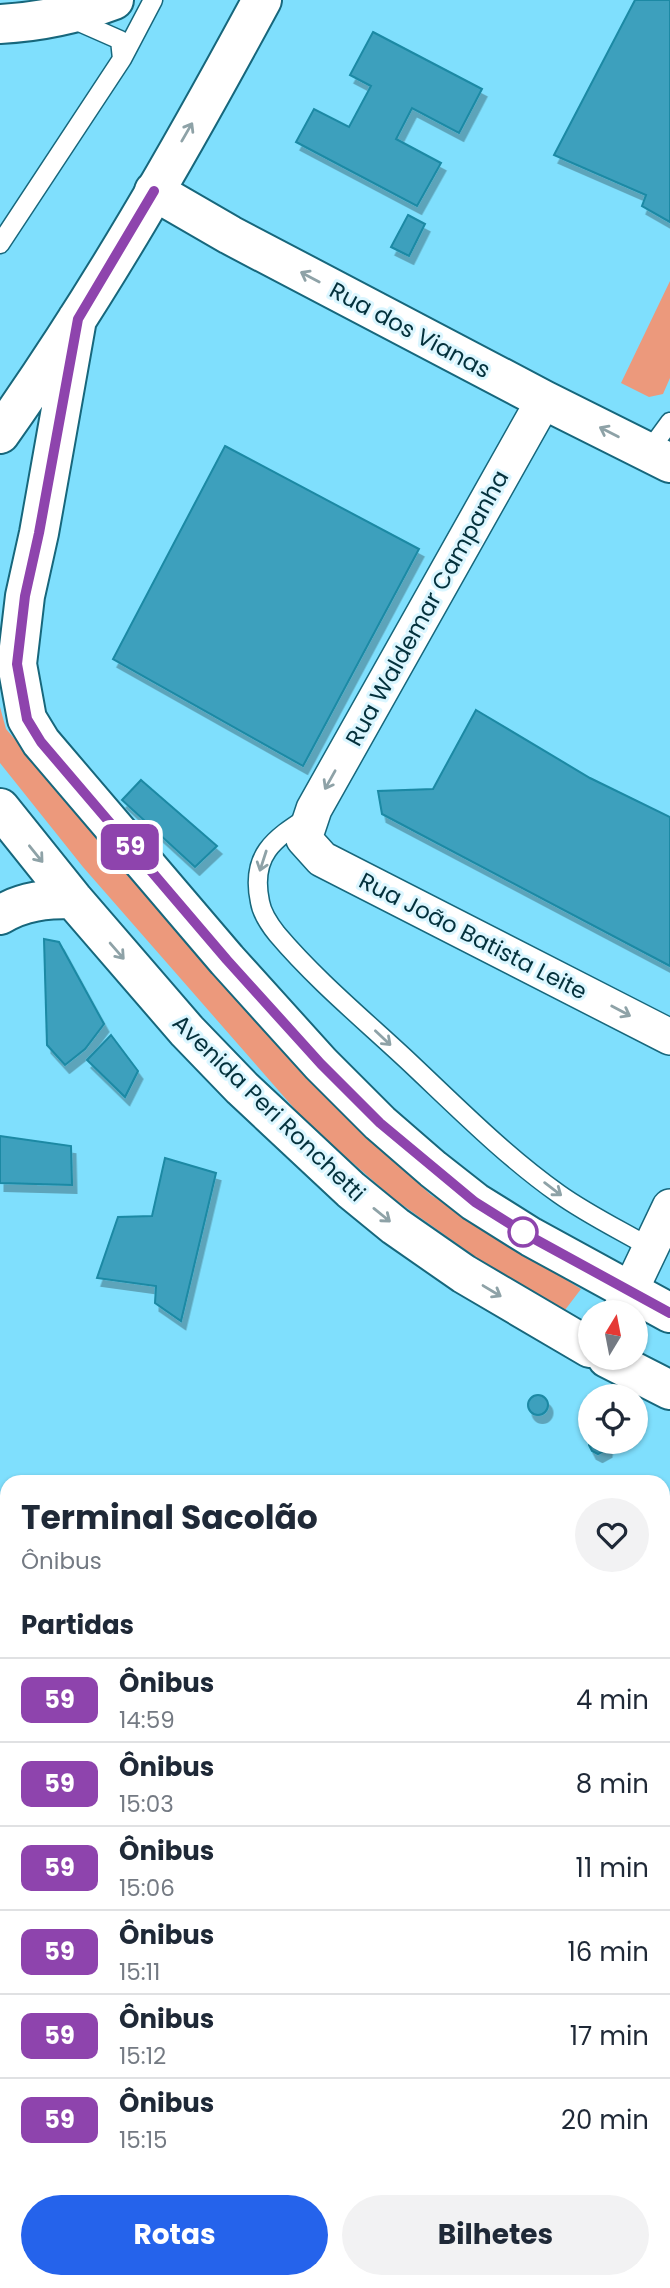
<!DOCTYPE html>
<html lang="pt">
<meta charset="utf-8">
<style>
body{margin:0;font-family:Poppins,sans-serif;background:#f2f2f3;color:#1f2937;height:100vh;display:flex;flex-direction:column;font-size:26px;white-space:nowrap}
*{box-sizing:border-box;margin:0}
p{font-size:23px;color:#747a83}
.icon{flex:none;width:38px;height:38px;fill:none;stroke:currentColor;stroke-width:2;stroke-linecap:round;stroke-linejoin:round}
.map{position:relative;flex:1;overflow:hidden}
.sheet{position:absolute;left:0px;top:1475px;width:670px;height:814px;display:flex;flex-direction:column;background:#fff;border-radius:21px 21px 0 0;box-shadow:0 2px 5px #0004}
.sheet>*{flex:none}
.badge{padding:0 14px;border-radius:10px;font-size:24px;line-height:46px}
.needle{width:46px;rotate:10deg}
.controls{position:absolute;left:578px;top:1300px;display:grid;gap:14px}
.controls a{display:grid;place-items:center;width:70px;height:70px;border-radius:50%;background:#fff;box-shadow:0 2px 5px #0004;font-size:35px}
.map>.badge{position:absolute;translate:-50% -50%;box-shadow:0 0 0 4px #fff}
h2{padding:0 21px;font-size:26px;line-height:63px}
.round{display:grid;place-items:center;flex:none;width:74px;height:74px;border-radius:37px;background:#f2f2f3}
.summary{display:flex;align-items:center;justify-content:space-between;height:119px;padding:0 21px}
h1{font-size:33px;font-weight:700;line-height:52px}
.primary-button{display:flex;gap:14px;margin-top:auto;padding:14px 21px}
.primary-button a{flex:1;height:80px;border-radius:42px;background:#2563eb;color:#fff;font-size:28px;font-weight:700;line-height:80px;text-align:center}
.primary-button a+a{background:#f2f2f3;color:#1f2937}
ul{padding:0;list-style:none}
li{display:flex;align-items:center;gap:21px;height:84px;padding:0 21px;border-top:2px solid #e0e1e3}
li div{flex:1}
li b{display:block;font-size:26px}
li em{font-style:normal}
li .badge{min-width:77px;font-weight:700;text-align:center}
.map>svg:first-child{display:block}
.green{fill:#ec997c}
.building{fill:#3ca0bd;stroke:#1b89a4;stroke-width:2;filter:url(#shadow)}
.lines{fill:none;stroke-linecap:round;stroke-linejoin:round}
.service-casing{stroke:#17677c;stroke-width:21}
.minor-casing{stroke:#17677c;stroke-width:38}
.tertiary-casing{stroke:#17677c;stroke-width:42}
.primary-casing{stroke:#17677c;stroke-width:42}
.service{stroke:#fff;stroke-width:18}
.minor{stroke:#fff;stroke-width:35}
.tertiary{stroke:#fff;stroke-width:38}
.primary{stroke:#fff;stroke-width:38}
.oneway{stroke:#8ea2a7}
.line-casing{stroke:#fff;stroke-width:16}
.line{stroke:#8e44ad;stroke-width:10}
.stop-dot{fill:#fff;stroke:#8e44ad;stroke-width:3.5}
.labels{text-anchor:middle;stroke-width:6;stroke-linejoin:round;paint-order:stroke}
.street-label{font-size:23px;fill:#04313c;stroke:#dbf6ff}
</style>
<div class="map">
<svg width="670" height="2288" viewBox="0 0 670 2288">
<defs>
<filter id="shadow"><feDropShadow dx="4.5" dy="8" stdDeviation="0" flood-color="#0004"/></filter>
</defs>
<rect width="100%" height="100%" fill="#7fdffd"/>
<path class="green" d="M670,281V378L663,394L649,397L621,383Z
M0,707L6,729L337,1109L431,1195L581,1289L565,1310L477,1258L394,1199L307,1123L83,867L0,763Z"/>
<path class="building" d="M635,0H670V222L642,206L646,195L554,155Z
M373,32L482,89L459,133L412,108L396,139L441,163L417,206L296,142L314,109L349,127L371,86L350,75Z
M408,215L425,224L409,256L391,247Z
M225,446L419,549L303,766L113,659Z
M476,710L590,778L670,817V966L382,814L378,791L433,789Z
M141,780L217,846L195,867L122,800Z
M44,939L59,942L104,1024L85,1049L65,1065L47,1045Z
M111,1035L138,1071L125,1097L87,1060Z
M0,1136L71,1146L72,1185L0,1183Z
M165,1158L216,1173L181,1321L155,1303L156,1286L97,1278L118,1217L152,1216Z
M528 1405a10 10 0 1 1 20 0a10 10 0 1 1-20 0Z
M590,1439V1442H608L607,1449L598,1454L592,1451L589,1445Z
M663,2265H666L670,2276V2288H560V2282H663Z
M119,2282H196V2288H119Z
M450,2282H498L497,2288H449Z
M503,2282H555L554,2288H503Z"/>
<g class="lines">
<defs>
<path id="service" d="M122,59L153,0
M0,244L122,59L120,40L70,18
M648,452L670,422
M308,817C274,839 250,855 260,902C262,914 269,924 277,934C316,980 363,1019 407,1060C456,1106 504,1155 559,1194C587,1214 620,1230 651,1248"/>
<path id="minor" d="M544,400L314,809L304,839L322,859L670,1037
M620,1312L670,1207
M0,1816L7,1817"/>
<path id="tertiary" d="M0,24C39,22 77,14 114,0
M154,191L230,235L544,400L670,463
M0,2194H7
M663,2206H670"/>
<path id="primary" d="M77,319L39,533L25,596L17,664L27,719L41,742L227,960L321,1064L380,1123L433,1169L475,1202L531,1237L670,1313
M0,434C98,296 182,148 262,0
M0,808L73,899L187,1031L242,1088L351,1190L395,1226L464,1274L590,1348
M0,915C23,901 46,899 73,899
M607,1358L670,1390"/>
</defs>
<use href="#service" class="service-casing"/>
<use href="#minor" class="minor-casing"/>
<use href="#tertiary" class="tertiary-casing"/>
<use href="#primary" class="primary-casing"/>
<use href="#service" class="service"/>
<use href="#minor" class="minor"/>
<use href="#tertiary" class="tertiary"/>
<use href="#primary" class="primary"/>
</g>
<defs><path id="oneway-shaft" d="M-6 0H5M1.5-3L5.5 0L1.5 3" fill="none" stroke-width="1.6" stroke-linecap="round" stroke-linejoin="round" transform="scale(1.75)"/></defs>
<g class="oneway">
<use href="#oneway-shaft" transform="translate(187 132) rotate(-60)"/>
<use href="#oneway-shaft" transform="translate(310 277) rotate(-152)"/>
<use href="#oneway-shaft" transform="translate(609 432) rotate(-153)"/>
<use href="#oneway-shaft" transform="translate(330 780) rotate(119)"/>
<use href="#oneway-shaft" transform="translate(36 854) rotate(51)"/>
<use href="#oneway-shaft" transform="translate(263 861) rotate(108)"/>
<use href="#oneway-shaft" transform="translate(117 951) rotate(49)"/>
<use href="#oneway-shaft" transform="translate(621 1011) rotate(28)"/>
<use href="#oneway-shaft" transform="translate(383 1038) rotate(43)"/>
<use href="#oneway-shaft" transform="translate(553 1189) rotate(37)"/>
<use href="#oneway-shaft" transform="translate(382 1215) rotate(39)"/>
<use href="#oneway-shaft" transform="translate(492 1291) rotate(31)"/>
</g>
<g class="lines">
<defs>
<path id="line" d="M154,191L78,319L39,533L25,596L17,664L27,719L41,742L227,960L321,1064L380,1123L475,1202L531,1237L670,1313"/>
</defs>
<use href="#line" class="line-casing"/>
<use href="#line" class="line"/>
</g>
<circle class="stop-dot" cx="523" cy="1232" r="14"/>
<g class="labels">
<g class="street-label">
<text transform="translate(410 330) rotate(28)" y="8">Rua dos Vianas</text>
<text transform="translate(427 608) rotate(-61)" y="8">Rua Waldemar Campanha</text>
<text transform="translate(473 936) rotate(27)" y="8">Rua João Batista Leite</text>
<text transform="translate(269 1108) rotate(44)" y="8">Avenida Peri Ronchetti</text>
</g>
</g>
</svg>
<div class="controls">
<a><svg class="needle" viewBox="-14 -14 28 28"><path d="M0-13l5 13h-10z" fill="#e53935"/><path d="M0 13l5-13h-10z" fill="#747a83"/></svg></a>
<a><svg class="icon" aria-label="locate" viewBox="0 0 24 24"><circle cx="12" cy="12" r="6"/><path d="M12 2v4M12 18v4M2 12h4M18 12h4"/></svg></a>
</div>
<b class="badge" style="left:130px;top:847px;background:#8e44ad;color:#fff">59</b>
<section class="sheet">
<div class="summary"><div><h1>Terminal Sacolão</h1><p>Ônibus</p></div><a class="round"><svg class="icon" aria-label="heart" viewBox="0 0 24 24"><path d="M12 20l-8-8c-3-5 5-10 8-4 3-6 11-1 8 4z"/></svg></a></div>
<h2>Partidas</h2>
<ul>
<li><span class="badge" style="background:#8e44ad;color:#fff">59</span><div><b>Ônibus</b><p>14:59</p></div><em>4 min</em></li>
<li><span class="badge" style="background:#8e44ad;color:#fff">59</span><div><b>Ônibus</b><p>15:03</p></div><em>8 min</em></li>
<li><span class="badge" style="background:#8e44ad;color:#fff">59</span><div><b>Ônibus</b><p>15:06</p></div><em>11 min</em></li>
<li><span class="badge" style="background:#8e44ad;color:#fff">59</span><div><b>Ônibus</b><p>15:11</p></div><em>16 min</em></li>
<li><span class="badge" style="background:#8e44ad;color:#fff">59</span><div><b>Ônibus</b><p>15:12</p></div><em>17 min</em></li>
<li><span class="badge" style="background:#8e44ad;color:#fff">59</span><div><b>Ônibus</b><p>15:15</p></div><em>20 min</em></li>
</ul>
<div class="primary-button"><a>Rotas</a><a>Bilhetes</a></div>
</section>
</div>
